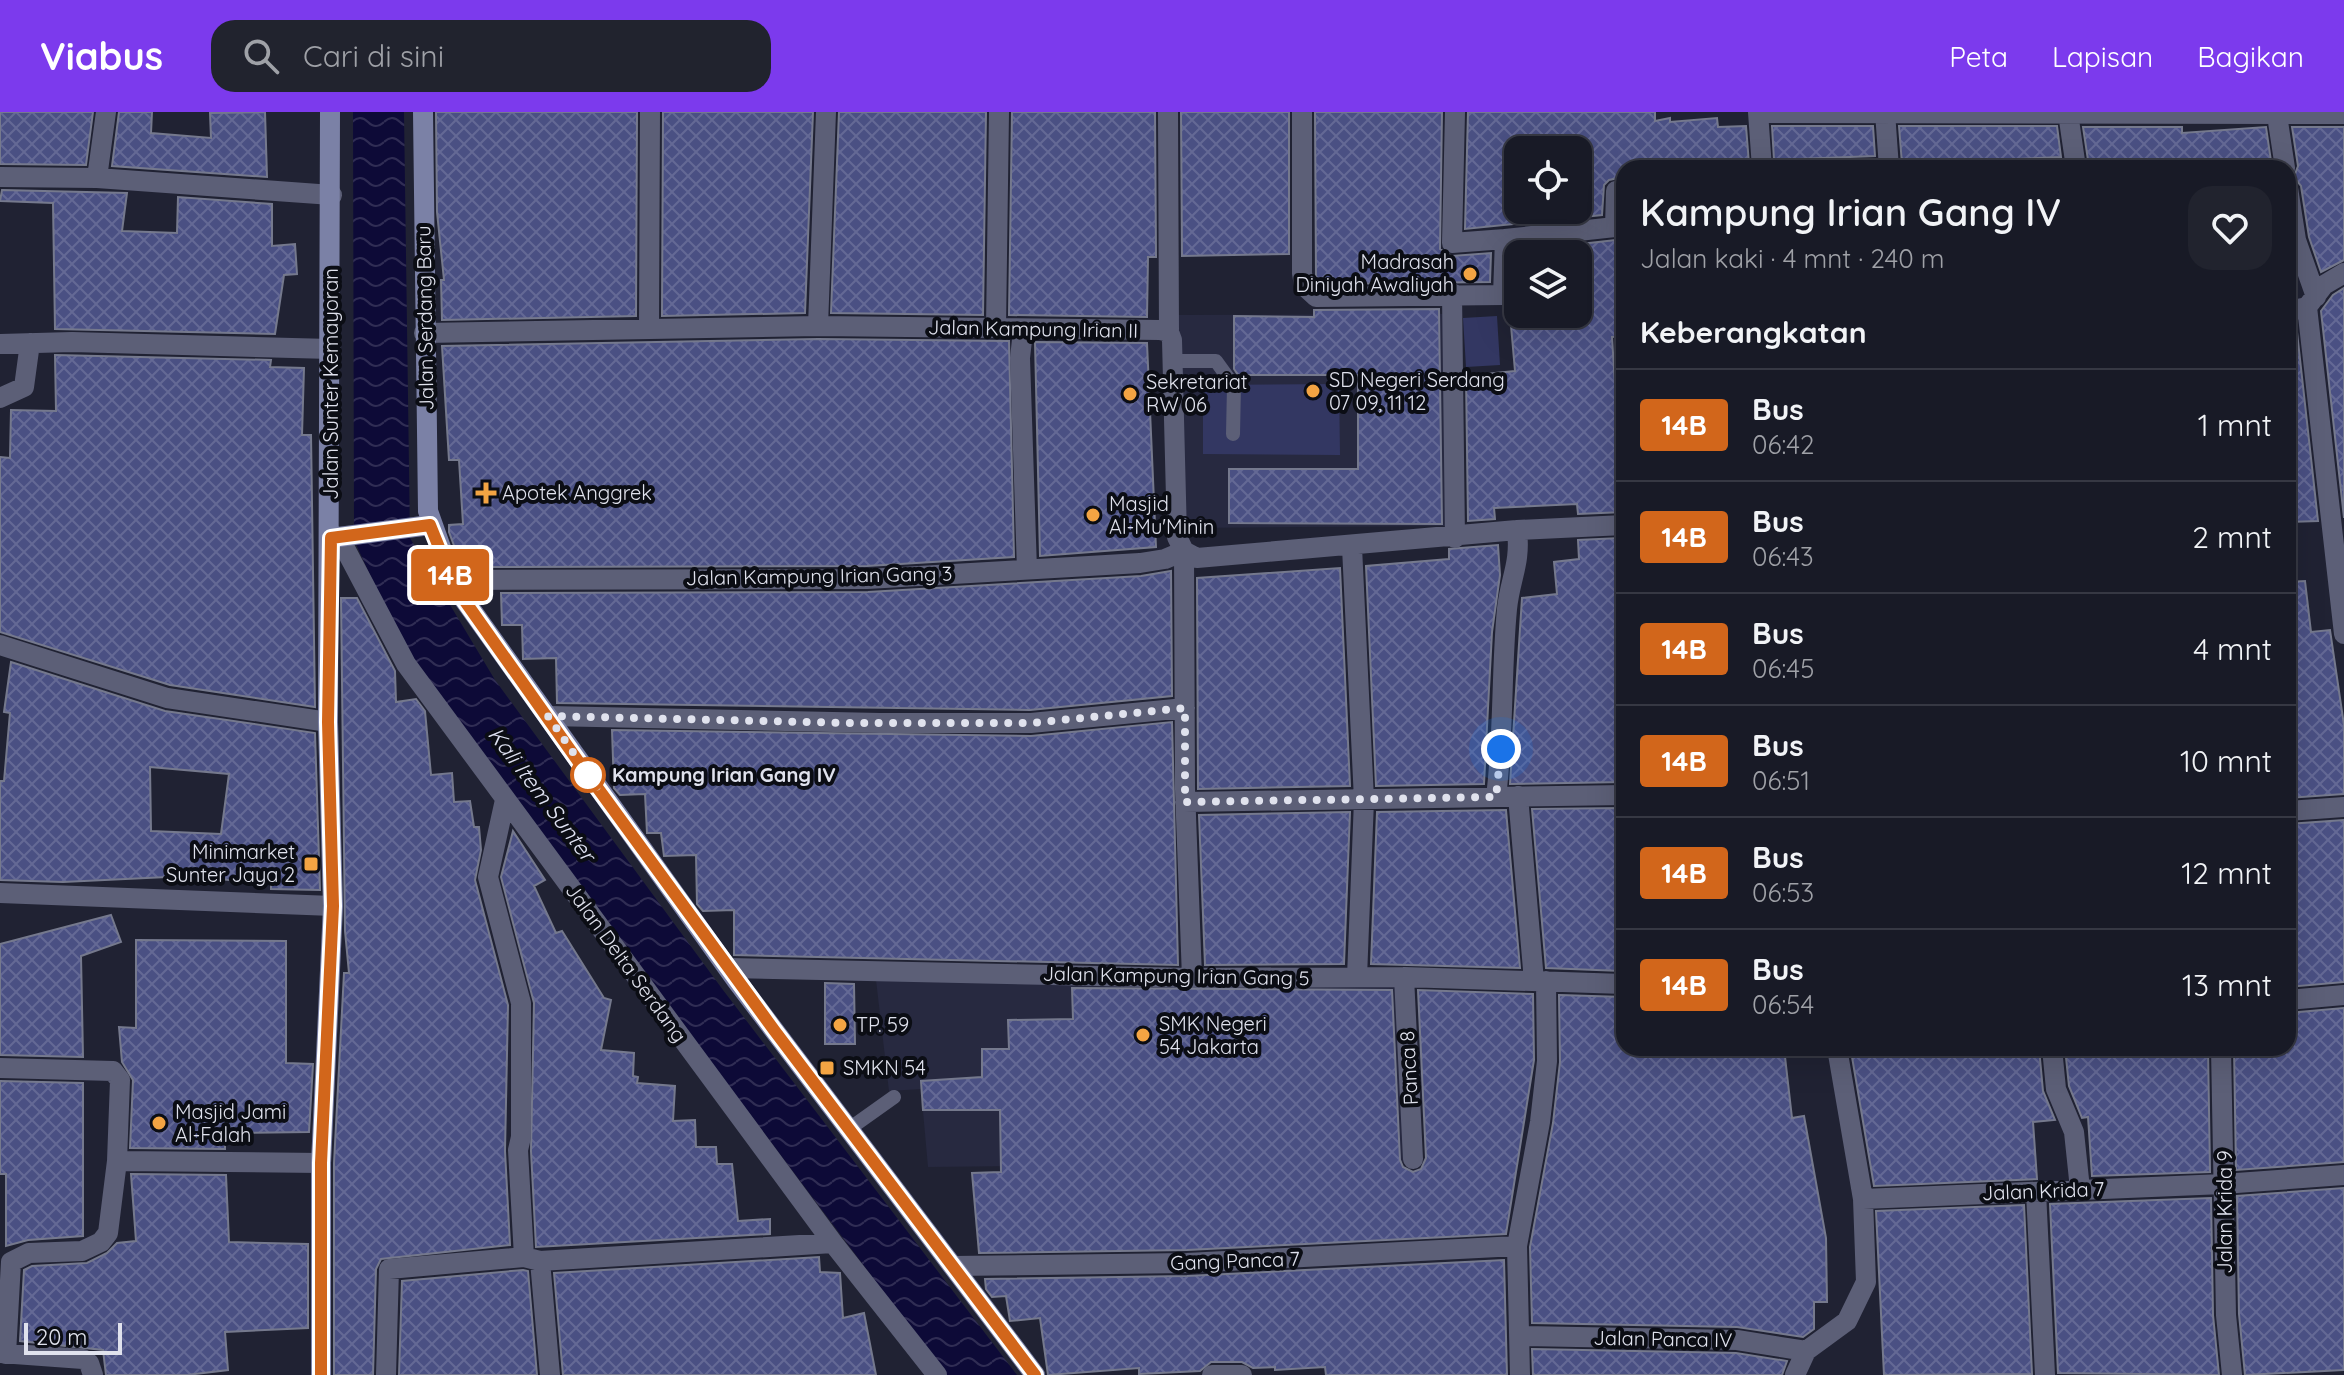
<!DOCTYPE html>
<html lang="id">
<meta charset="utf-8">
<style>
body{margin:0;font-family:Quicksand,sans-serif;background:#21232e;color:#f1f3f6;height:100vh;display:flex;flex-direction:column;font-size:30px;white-space:nowrap}
*{box-sizing:border-box;margin:0}
p{font-size:26px;color:#9fa1a7}
.icon{flex:none;width:44px;height:44px;fill:none;stroke:currentColor;stroke-width:2;stroke-linecap:round;stroke-linejoin:round}
.map{position:relative;flex:1;overflow:hidden}
.sheet{position:absolute;left:1616px;top:48px;width:680px;height:896px;display:flex;flex-direction:column;background:#181a26;border-radius:24px;box-shadow:0 8px 32px #0002,0 0 0 2px #363843}
.sheet>*{flex:none}
.badge{padding:0 16px;border-radius:6px;font-size:28px;line-height:52px}
.controls{position:absolute;left:1504px;top:24px;display:grid;gap:16px}
.controls a{display:grid;place-items:center;width:88px;height:88px;border-radius:16px;background:#181a26;box-shadow:0 8px 32px #0002,0 0 0 2px #363843;font-size:40px}
.scale{position:absolute;left:24px;bottom:20px;width:98px;box-sizing:border-box;padding-left:8px;border:4px solid #e0e2ed;border-top:0;font-size:22px;line-height:28px;white-space:nowrap;color:#e0e2ed;-webkit-text-stroke:6px #0b0d14;paint-order:stroke}
.you{position:absolute;width:40px;height:40px;margin:-20px;border:6px solid #fff;border-radius:50%;background:#1a73e8;box-shadow:0 0 0 12px #1a73e833}
.map>.badge{position:absolute;translate:-50% -50%;box-shadow:0 0 0 4px #fff}
h2{padding:0 24px;font-size:30px;line-height:72px}
.round{display:grid;place-items:center;flex:none;width:84px;height:84px;border-radius:24px;background:#21232e}
.summary{display:flex;align-items:center;justify-content:space-between;height:136px;padding:0 24px}
h1{font-size:38px;font-weight:600;line-height:60px}
ul{padding:0;list-style:none}
li{display:flex;align-items:center;gap:24px;height:112px;padding:0 24px;border-top:2px solid #363843}
li div{flex:1}
li b{display:block;font-size:30px}
li em{font-style:normal}
li .badge{min-width:88px;font-weight:700;text-align:center}
header{display:flex;align-items:center;gap:48px;box-sizing:border-box;height:112px;padding:0 40px;background:#7c3aed;color:#fff}
header strong{font-size:38px}
nav{display:flex;gap:44px;margin-inline-start:auto;font-size:28px}
.search{width:560px;height:72px;background:#21232e;display:flex;align-items:center;gap:20px;box-sizing:border-box;padding:0 28px;border-radius:24px;color:#9fa1a7;font-size:30px}
.map>svg:first-child{display:block}
.built{fill:#272940}
.pitch{fill:#333762}
.water{fill:url(#water-waves)}
.building{fill:url(#building-cross-hatch);stroke:#75798d;stroke-width:2;fill-rule:evenodd}
.lines{fill:none;stroke-linecap:round;stroke-linejoin:round}
.lane{stroke:#5c5f77;stroke-width:14}
.street{stroke:#5c5f77;stroke-width:20}
.secondary{stroke:#7b81a6;stroke-width:20}
.line-casing{stroke:#fff;stroke-width:18}
.line{stroke:#d2661b;stroke-width:12}
.walk{stroke:#e0e2ed;stroke-width:8;stroke-dasharray:0 14.4}
.poi-dot{fill:#f3a443;stroke:#0b0d14;stroke-width:3}
.stop-dot{fill:#fff;stroke:#d2661b;stroke-width:4}
.labels{text-anchor:middle;stroke-width:8;stroke-linejoin:round;paint-order:stroke}
.poi-label{font-size:20px;fill:#e0e2ed;stroke:#0b0d14;text-anchor:start}
.street-label{font-size:20px;fill:#e0e2ed;stroke:#0b0d14}
.stop-label{font-size:20px;font-weight:bold;fill:#e0e2ed;stroke:#0b0d14;text-anchor:start}
.water-label{font-size:22px;font-style:italic;fill:#e0e3f3;stroke:#0b0d14}
</style>
<header>
<strong>Viabus</strong>
<div class="search"><svg class="icon" aria-label="search" viewBox="0 0 24 24"><circle cx="10" cy="10" r="6"/><path d="M15 15l6 6"/></svg>Cari di sini</div>
<nav><a>Peta</a><a>Lapisan</a><a>Bagikan</a></nav>
</header>
<div class="map">
<svg width="2344" height="1263" viewBox="0 0 2344 1263">
<defs>
<pattern id="water-waves" width="16" height="10" patternUnits="userSpaceOnUse" patternTransform="scale(2)"><rect width="16" height="10" fill="#0d0a37"/><path d="M0 5q4-4 8 0t8 0" fill="none" stroke="#302d54"/></pattern>
<pattern id="building-cross-hatch" width="8" height="8" patternUnits="userSpaceOnUse" patternTransform="scale(2)"><rect width="8" height="8" fill="#4a5083"/><path d="M0 0l8 8M0 8l8-8" fill="none" stroke="#646995"/></pattern>
</defs>
<rect width="100%" height="100%" fill="#202233"/>
<path class="built" d="M1448,202L1450,414L1179,416L1177,203Z
M876,868H1402L1409,1050L928,1055L921,977L889,979Z"/>
<path class="pitch" d="M1497,204L1500,253L1466,255L1463,206Z
M1339,272L1340,343L1203,342V273Z"/>
<path class="water" d="M353,0H404L410,426L495,568L723,878L1017,1263H946L410,550L354,428Z"/>
<path class="building" d="M0,0H93L86,53L0,52Z
M119,0H152L151,21L211,26L210,1L265,0L267,65L112,54Z
M436,0H637L636,204L442,208L441,168H444L437,100Z
M663,0H813L805,201L662,204Z
M839,0H986L983,203L831,201Z
M1012,0H1155L1156,145H1148L1147,205L1009,203Z
M1181,0H1289V142L1182,144Z
M1315,0H1442L1440,137L1452,144L1491,141L1490,170L1321,172L1316,168Z
M1468,0H1655V9L1670,6V10L1717,6L1718,15L1746,14L1749,52L1723,56H1624V65L1609,68L1604,73L1602,103L1465,117ZM1518,38H1578V98H1518Z
M1772,14H1873L1875,44L1774,48Z
M1899,14H2057L2061,45L1902,52Z
M2083,15H2182V21L2266,15L2272,56H2109L2108,48H2088Z
M2292,15H2344V148L2321,160L2309,125L2301,74L2294,65L2298,54Z
M2,78L127,81L122,119L177,121L178,85L272,92V134L295,132L297,162L284,163L275,222L55,217L53,91L0,89Z
M1624,124V224L1612,225L1616,288L1624,289V400L1578,402L1577,392L1494,396L1495,407L1468,409L1466,264L1515,259L1510,202H1578V142H1518L1516,176L1518,139L1616,128Z
M2344,176V406L2321,199L2333,183Z
M1439,197L1442,412L1229,411V357H1358V263H1238L1234,257V204L1314,205V198Z
M2296,211L2318,409L2288,410V212Z
M818,227L1009,229L1014,445L867,454L462,455L449,420V413L463,412L459,348H449L442,234Z
M1035,230L1147,231L1156,435L1040,444Z
M55,243L271,248L270,255L304,256L302,323H311L315,595L170,573L0,520V345L10,346L11,298L56,299Z
M1620,426L1624,458V670L1510,672L1522,486L1557,482L1554,450L1579,447L1578,428Z
M1498,433L1500,463L1492,520L1484,672L1376,674L1366,454L1449,447V437Z
M1340,456L1350,674L1198,677L1197,466Z
M1171,459L1172,584L1030,598L557,591L556,546L523,547L522,513H502L501,481L868,480L1141,464Z
M2305,469L2311,520L2330,518L2344,613V682L2288,686V470Z
M341,486H357L395,559L396,590L416,587L425,599L431,663L452,661L454,690L470,689L474,715H479L481,738L475,768L508,893L505,1039L510,1133L381,1147L376,1157L373,1263H334V1051L344,861H349L345,819Z
M11,550L165,599L315,621L320,778L271,777V772L209,766V763L63,770L0,768V669H4L10,601L4,600ZM150,655L229,662L221,722L151,719Z
M1172,610L1178,853L734,843V798L703,799L697,792L696,743L664,744L661,721H647L645,682L620,683L614,676L612,618L1031,624Z
M1624,696L1621,859L1546,856L1532,697Z
M1506,698L1520,856L1371,852L1377,700Z
M1350,700L1344,852L1205,853L1199,703Z
M2344,708V870L2288,875V712Z
M513,719L545,768L534,774L556,821L562,819L604,886L611,888L601,938L634,941L633,964L638,965L637,971L675,974L673,1009L695,1008L696,1035H716L717,1052H732L738,1109L770,1107V1122L536,1135L531,1039L534,891L501,765Z
M111,803L121,830L81,844L83,945L0,943V832Z
M136,828L286,829V951L313,952L309,1020L225,1021V1037L130,1036L133,968L122,950L119,915L136,916Z
M825,871L854,872L855,932H825Z
M1072,876L1392,878L1400,1048L1403,1055L1413,1060L1421,1057L1426,1046L1418,878L1533,882L1534,948L1506,1122L1187,1138L979,1141L972,1061L1001,1060L1000,998H923L921,969L982,965V937H1009L1008,908L1073,907Z
M1559,883L1624,885V936H1784L1792,1006L1804,1004L1826,1126L1827,1190H1814V1217L1803,1225L1737,1215L1532,1211L1530,1135L1553,1011L1560,950Z
M2344,896V1050L2236,1058L2234,936H2288V901Z
M2015,936H2039L2043,979L2055,1008L2033,1010L2037,1067L1874,1074L1852,945L1949,937V943Z
M2065,936H2094L2095,941L2131,936H2208L2210,1060L2092,1064L2088,1005L2082,1006L2069,974Z
M0,969L83,971V1124L28,1128L6,1134V1062H0Z
M131,1062L226,1063L229,1130L308,1132V1216L225,1220L228,1258L187,1263H106L103,1238L20,1229L24,1158L32,1154L87,1151L107,1141L117,1131L136,1129Z
M2344,1076V1258L2245,1263L2239,1202L2237,1084Z
M2211,1086L2213,1203L2219,1263L2058,1261L2050,1092Z
M2024,1093L2032,1262L1884,1263L1876,1099Z
M819,1145L820,1160L840,1161L843,1206L864,1201L876,1263H563L554,1161Z
M1504,1148L1507,1263H1326L1325,1255L1275,1258V1255L1253,1256L1242,1250H1211L1200,1259L1139,1262V1256L1048,1263L1040,1206L1010,1209L1006,1184L992,1185L986,1177L985,1167L1187,1164Z
M523,1158L528,1159L537,1263H399L402,1169Z
M1532,1237L1736,1241L1787,1249L1782,1263H1533Z"/>
<g class="lines">
<path class="lane" d="M1173,249H1216L1234,274L1233,322
M849,1017L894,985"/>
<path class="street" d="M1168,0L1169,220
M1302,0V161L1304,174L1316,185L1503,183L1505,127L1615,115L1616,79L1624,78
M1455,0L1452,131L1505,127
M1758,0L1762,56
M1885,0L1889,56
M1758,1L2344,2
M2068,1L2076,56
M2277,3L2285,56
M0,65L97,66L332,83
M97,66L106,0
M2288,76L2296,128L2316,185
M1452,181L1455,426
M2307,195L2344,522
M2288,199L2307,195L2324,173L2344,161
M818,214L826,0
M996,216L999,0
M649,217L650,0
M1023,219L1020,246L1027,458
M424,221L818,214L1160,218L1169,220L1172,228L1177,425L1184,439L1197,446L1517,418L1624,413
M0,232L72,230L331,237
M0,286L24,275L30,231
M339,425L406,552L833,1131L937,1263
M1352,435L1364,688L1357,865
M452,468L867,467L1140,451L1165,447L1184,439L1185,677L1192,866
M0,533L167,586L328,610
M548,604L880,611H1031L1185,596
M1518,684L1534,869
M1496,685C1504,622 1501,560 1507,497C1510,466 1521,452 1517,418
M505,688L488,765L521,891V1025L518,1038L524,1145L540,1149L550,1263
M1185,690L1624,683
M2288,699L2344,695
M0,781L333,794
M728,856L1192,866L1404,865L1624,872
M1404,865L1413,1047
M2288,888L2344,883
M2052,936L2056,977L2074,1020L2080,1077
M2221,936L2226,1203L2232,1263
M0,956L113,959L120,968L117,1049L108,1121L101,1130L82,1139L29,1141L11,1150L6,1242
M117,1049L321,1051
M2036,1080L2045,1263
M1863,1087L2223,1072L2344,1063
M540,1149L833,1131
M953,1154L1187,1151L1517,1134
M1519,1224L1737,1228L1806,1239
M0,1241L83,1247L89,1251L93,1263
M386,1263L389,1157L524,1145
M1212,1263H1242
M1520,1263L1517,1134L1540,1010L1547,949L1546,869
M1795,1263L1806,1239L1847,1209L1866,1170L1863,1087L1837,936"/>
<path class="secondary" d="M423,0L428,399L455,475L736,868L1035,1263
M331,426L430,413
M321,1263V1051L333,794L328,610L330,0"/>
</g>
<g class="lines">
<defs>
<path id="line" d="M321,1263V1051L333,794L328,610L331,426L430,413L455,475L578,649L774,918L1035,1263"/>
</defs>
<use href="#line" class="line-casing"/>
<use href="#line" class="line"/>
<path class="walk" d="M588,663L597,675L548,604L849,611H1031L1185,596V690L1496,685L1501,637"/>
</g>
<g class="poi-dot">
<circle cx="1470" cy="162" r="8"/>
<circle cx="1313" cy="279" r="8"/>
<circle cx="1130" cy="282" r="8"/>
<path d="M482 369h8v8h8v8h-8v8h-8v-8h-8v-8h8z"/>
<circle cx="1093" cy="403" r="8"/>
<rect x="303" y="744" width="16" height="16" rx="4"/>
<circle cx="840" cy="913" r="8"/>
<circle cx="1143" cy="923" r="8"/>
<rect x="819" y="948" width="16" height="16" rx="4"/>
<circle cx="159" cy="1011" r="8"/>
</g>
<circle class="stop-dot" cx="588" cy="663" r="16"/>
<g class="labels">
<g class="poi-label">
<text x="1454" y="157" text-anchor="end">Madrasah<tspan x="1454" dy="23">Diniyah Awaliyah</tspan></text>
<text x="1329" y="275">SD Negeri Serdang<tspan x="1329" dy="23">07 09, 11 12</tspan></text>
<text x="1146" y="277">Sekretariat<tspan x="1146" dy="23">RW 06</tspan></text>
<text x="502" y="388">Apotek Anggrek</text>
<text x="1109" y="399">Masjid<tspan x="1109" dy="23">Al-Mu'Minin</tspan></text>
<text x="295" y="747" text-anchor="end">Minimarket<tspan x="295" dy="23">Sunter Jaya 2</tspan></text>
<text x="1159" y="919">SMK Negeri<tspan x="1159" dy="23">54 Jakarta</tspan></text>
<text x="856" y="920">TP. 59</text>
<text x="843" y="963">SMKN 54</text>
<text x="175" y="1007">Masjid Jami<tspan x="175" dy="23">Al-Falah</tspan></text>
</g>
<g class="street-label">
<text transform="translate(425 206) rotate(-91)" y="7">Jalan Serdang Baru</text>
<text transform="translate(1033 217) rotate(1)" y="7">Jalan Kampung Irian II</text>
<text transform="translate(331 272) rotate(-90)" y="7">Jalan Sunter Kemayoran</text>
<text transform="translate(819 464) rotate(-1)" y="7">Jalan Kampung Irian Gang 3</text>
<text transform="translate(626 851) rotate(54)" y="7">Jalan Delta Serdang</text>
<text transform="translate(1176 864) rotate(1)" y="7">Jalan Kampung Irian Gang 5</text>
<text transform="translate(1409 956) rotate(-93)" y="7">Panca 8</text>
<text transform="translate(2043 1079) rotate(-2)" y="7">Jalan Krida 7</text>
<text transform="translate(2225 1100) rotate(-90)" y="7">Jalan Krida 9</text>
<text transform="translate(1235 1149) rotate(-2)" y="7">Gang Panca 7</text>
<text transform="translate(1663 1227) rotate(1)" y="7">Jalan Panca IV</text>
</g>
<g class="stop-label">
<text x="612" y="670">Kampung Irian Gang IV</text>
</g>
<g class="water-label">
<text transform="translate(542 682) rotate(53)" y="8">Kali Item Sunter</text>
</g>
</g>
</svg>
<div class="controls">
<a><svg class="icon" aria-label="locate" viewBox="0 0 24 24"><circle cx="12" cy="12" r="6"/><path d="M12 2v4M12 18v4M2 12h4M18 12h4"/></svg></a>
<a><svg class="icon" aria-label="layers" viewBox="0 0 24 24"><path d="M12 4l9 5-9 5-9-5zM3 14l9 5 9-5"/></svg></a>
</div>
<div class="scale">20 m</div>
<div class="you" style="left:1501px;top:637px"></div>
<b class="badge" style="left:450px;top:463px;background:#d2661b;color:#fff">14B</b>
<section class="sheet">
<div class="summary"><div><h1>Kampung Irian Gang IV</h1><p>Jalan kaki · 4 mnt · 240 m</p></div><a class="round"><svg class="icon" aria-label="heart" viewBox="0 0 24 24"><path d="M12 20l-8-8c-3-5 5-10 8-4 3-6 11-1 8 4z"/></svg></a></div>
<h2>Keberangkatan</h2>
<ul>
<li><span class="badge" style="background:#d2661b;color:#fff">14B</span><div><b>Bus</b><p>06:42</p></div><em>1 mnt</em></li>
<li><span class="badge" style="background:#d2661b;color:#fff">14B</span><div><b>Bus</b><p>06:43</p></div><em>2 mnt</em></li>
<li><span class="badge" style="background:#d2661b;color:#fff">14B</span><div><b>Bus</b><p>06:45</p></div><em>4 mnt</em></li>
<li><span class="badge" style="background:#d2661b;color:#fff">14B</span><div><b>Bus</b><p>06:51</p></div><em>10 mnt</em></li>
<li><span class="badge" style="background:#d2661b;color:#fff">14B</span><div><b>Bus</b><p>06:53</p></div><em>12 mnt</em></li>
<li><span class="badge" style="background:#d2661b;color:#fff">14B</span><div><b>Bus</b><p>06:54</p></div><em>13 mnt</em></li>
</ul>
</section>
</div>
